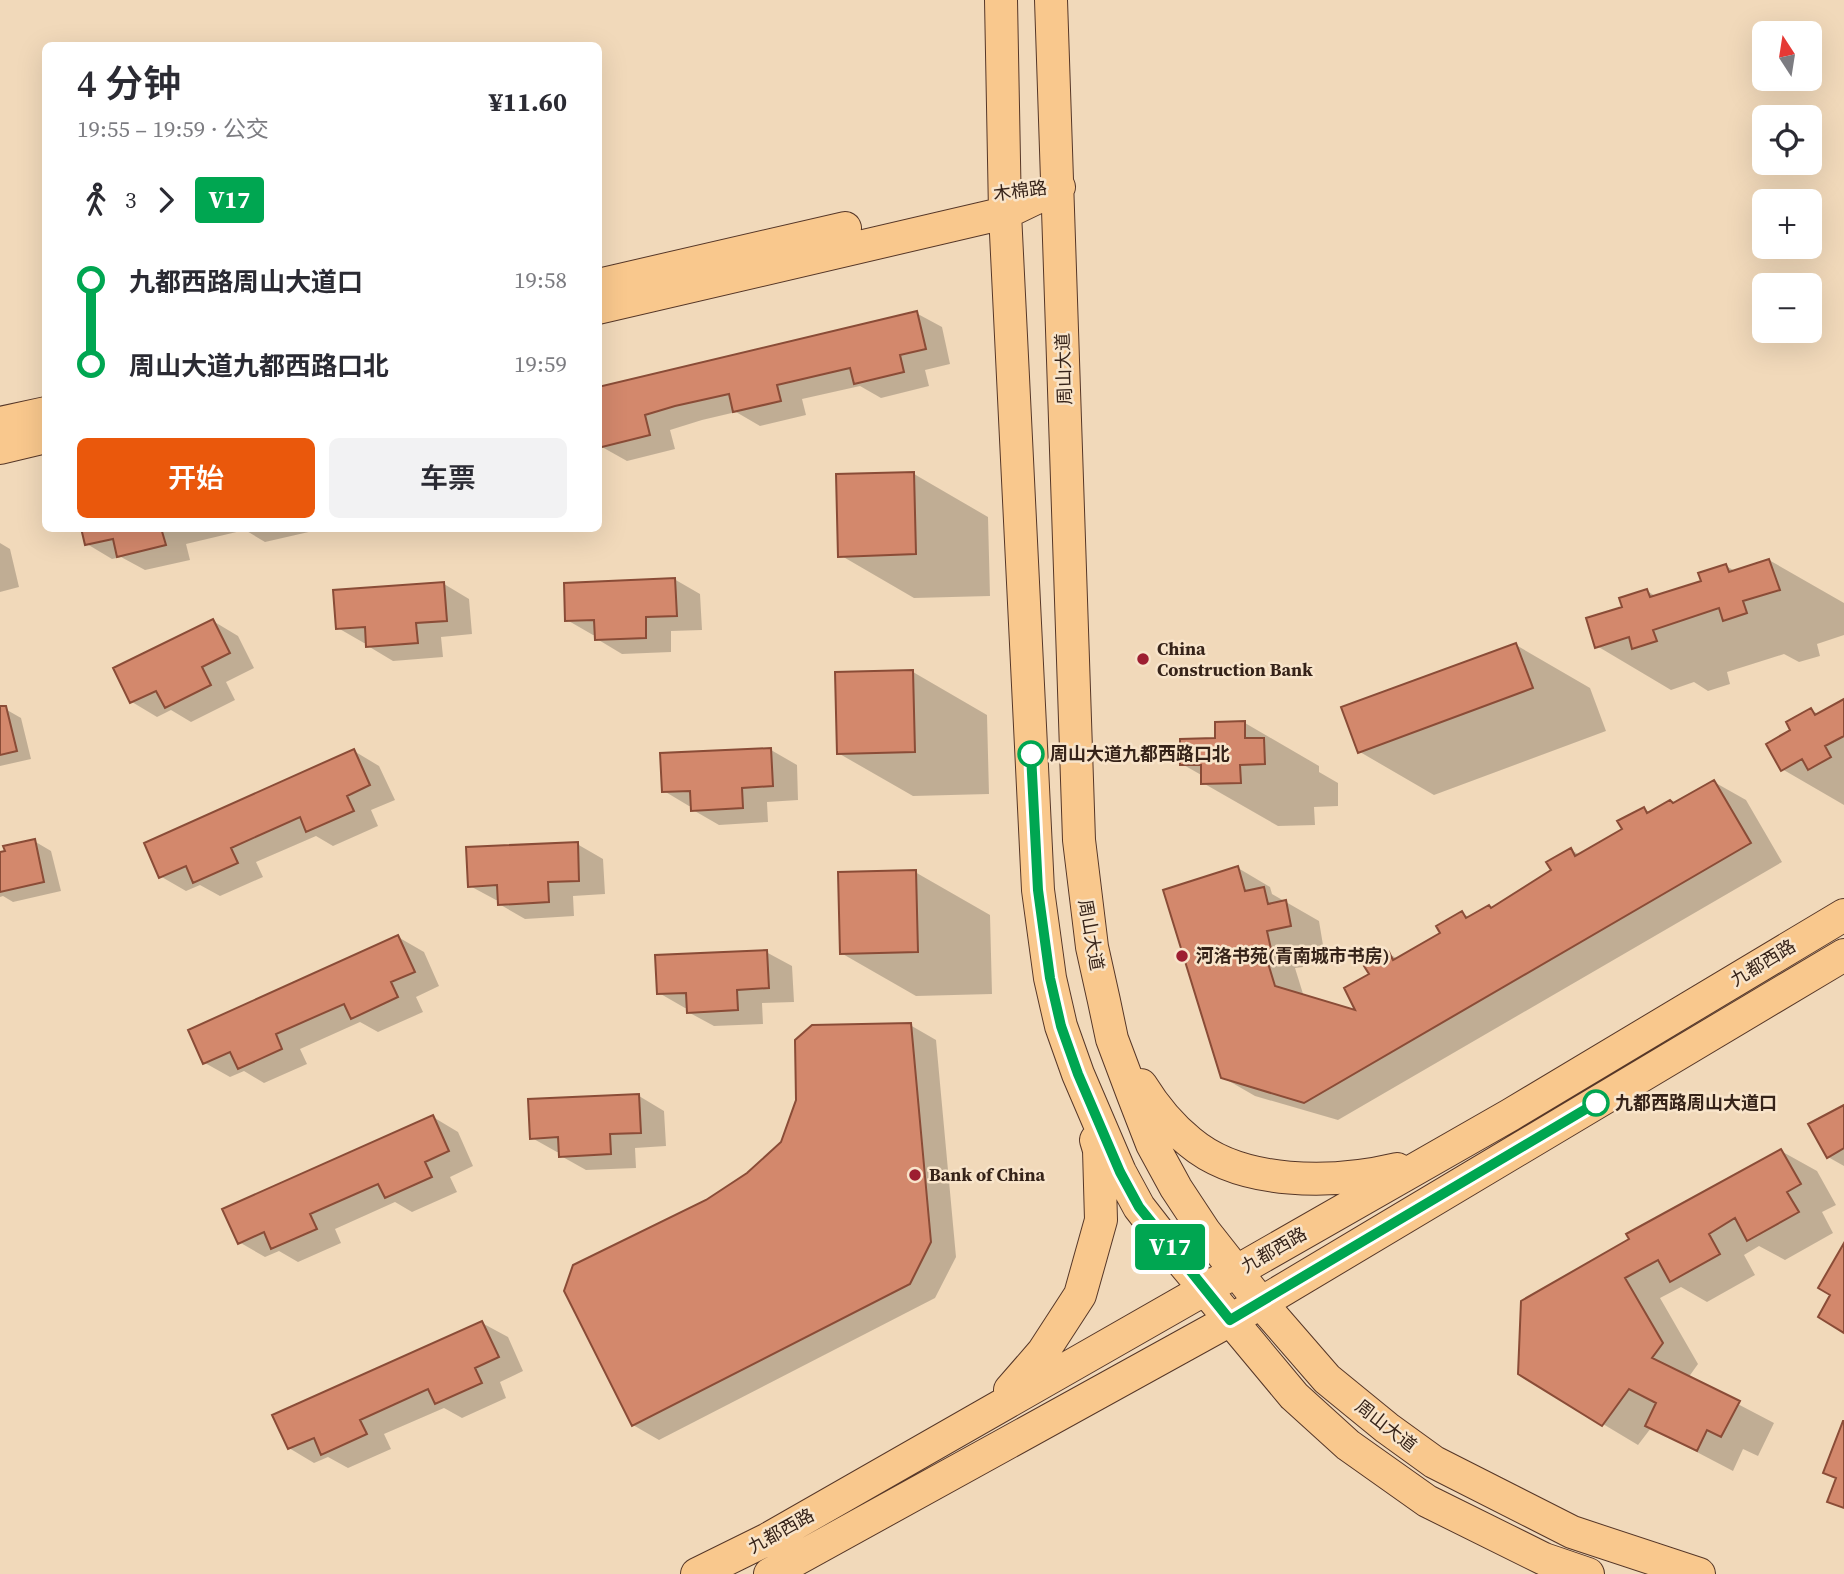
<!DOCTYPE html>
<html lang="zh">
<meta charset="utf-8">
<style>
body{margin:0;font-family:"Source Serif 4","Noto Sans SC",serif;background:#f2f2f3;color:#2b2b33;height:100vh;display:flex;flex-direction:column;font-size:26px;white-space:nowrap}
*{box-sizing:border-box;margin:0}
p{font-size:23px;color:#7c7c81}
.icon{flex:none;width:38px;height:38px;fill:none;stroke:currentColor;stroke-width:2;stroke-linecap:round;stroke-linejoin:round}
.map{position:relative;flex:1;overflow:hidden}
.side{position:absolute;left:42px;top:42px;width:560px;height:490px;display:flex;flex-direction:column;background:#fff;border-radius:10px;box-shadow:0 7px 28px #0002}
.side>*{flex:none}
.badge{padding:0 14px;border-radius:5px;font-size:24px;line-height:46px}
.needle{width:46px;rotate:348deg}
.controls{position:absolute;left:1752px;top:21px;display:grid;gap:14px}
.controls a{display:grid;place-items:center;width:70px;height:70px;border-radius:10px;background:#fff;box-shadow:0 7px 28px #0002;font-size:35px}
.map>.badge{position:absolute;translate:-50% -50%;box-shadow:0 0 0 4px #fff}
.legs{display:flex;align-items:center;gap:10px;height:77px;padding:0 35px;font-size:23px}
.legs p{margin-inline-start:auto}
.headline{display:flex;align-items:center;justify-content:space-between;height:119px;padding:0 35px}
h1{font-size:38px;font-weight:600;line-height:52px}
.action{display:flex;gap:14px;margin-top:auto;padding:14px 35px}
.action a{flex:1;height:80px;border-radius:10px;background:#ea580c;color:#fff;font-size:28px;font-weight:600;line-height:80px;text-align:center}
.action a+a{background:#f2f2f3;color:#2b2b33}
ul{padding:0 35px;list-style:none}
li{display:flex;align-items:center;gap:24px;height:84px;font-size:26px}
li i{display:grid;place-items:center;width:10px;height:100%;margin:0 9px;background:currentColor}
li i::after{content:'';width:18px;height:18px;margin:-9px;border:5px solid;border-radius:50%;background:#fff}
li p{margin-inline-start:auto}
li:first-child i{background:linear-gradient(#0000 50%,currentColor 0)}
li:last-child i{background:linear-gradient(currentColor 50%,#0000 0)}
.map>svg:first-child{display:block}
.shadow{fill:#0003}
.building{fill:#d3886c;stroke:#8a4c37;stroke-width:2}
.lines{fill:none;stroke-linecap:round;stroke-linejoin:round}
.major-casing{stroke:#563728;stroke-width:34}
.major{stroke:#f9c88d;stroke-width:32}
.line-1-casing{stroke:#fff;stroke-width:16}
.line-1{stroke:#00a651;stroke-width:10}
.poi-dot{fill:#9d1e31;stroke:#f8e4ca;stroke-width:2.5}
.stop-1-dot{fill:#fff;stroke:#00a651;stroke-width:3.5}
.labels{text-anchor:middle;stroke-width:5;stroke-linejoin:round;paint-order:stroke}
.street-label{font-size:18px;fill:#362319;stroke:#f8e4ca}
.poi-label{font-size:18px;font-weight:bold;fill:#362319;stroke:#f8e4ca;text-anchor:start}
.stop-label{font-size:18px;font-weight:bold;fill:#362319;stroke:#f8e4ca;text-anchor:start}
</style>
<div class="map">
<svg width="1844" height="1574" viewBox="0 0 1844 1574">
<rect width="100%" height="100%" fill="#f1d9ba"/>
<path class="shadow" d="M916,313L942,327L950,364L925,370L929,386L881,398L860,386L802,399L806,415L760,426L736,412L702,420L670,430L675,449L627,461L602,447L598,388Z
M914,474L988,517L990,596L914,598L840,555Z
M83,528H313V531L265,542L245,530L186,544L190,560L145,570L121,557L112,559L87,544Z
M0,543L10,549L19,587L0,592Z
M1769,560L1844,603V635L1817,644L1820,656L1799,662L1784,654L1727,672L1730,684L1708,691L1694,682L1671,690L1597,646L1624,608L1647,591L1657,597L1703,582L1726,566L1735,571Z
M674,579L700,594L702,630L671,631V652L622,654L597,639L596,635H593L567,620Z
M444,584L469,599L472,634L441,637L443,657L393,661L368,646L367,643H364L338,628Z
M213,621L238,636L254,668L226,682L235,700L191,722L171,710L157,717L132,702Z
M1516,645L1590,688L1606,731L1434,795L1360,752Z
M913,672L987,715L989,794L913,796L838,753Z
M1844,701V805L1782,769L1793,730L1811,710L1820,715Z
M7,710L21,718L31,759L0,766V711Z
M1245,723L1319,766V772L1338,783V806L1314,807L1315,825L1278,826L1203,783V776L1182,764Z
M771,750L797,765L798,800L767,802L768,822L719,825L693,810V806H689L664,791Z
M354,751L379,766L395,800L371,810L378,826L333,846L316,836L256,862L263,877L220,896L200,885L186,891L160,876Z
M1714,782L1746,800L1782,862L1338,1120L1255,1096L1222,1077L1238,868L1270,887L1272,894L1319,921L1323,945L1299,949L1303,967L1295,968L1304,997L1358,1013L1371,975L1389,954L1398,959L1443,933L1462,913L1470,918L1489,907L1493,909L1553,871L1571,850L1580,855L1624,829L1644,809L1651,813L1674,804Z
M34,841L51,851L61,891L13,902L3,896L0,897V854Z
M577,844L603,859L605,894L573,896L574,916L525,919L499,904V900H496L470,886Z
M915,872L990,915L992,994L916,996L841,953Z
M398,937L424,952L439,986L416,997L423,1012L378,1032L360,1022L300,1049L307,1064L264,1083L244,1071L230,1077L205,1063Z
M766,952L792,966L794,1002L762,1003L763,1024L714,1026L688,1012V1008H685L659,993Z
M910,1025L936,1040L956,1257L935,1298L659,1440L633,1425L707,1201L748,1175Z
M639,1096L664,1111L666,1146L635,1148L636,1168L586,1170L561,1156V1152H557L532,1138Z
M1844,1107V1166L1828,1157Z
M433,1117L458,1132L473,1166L450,1177L457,1192L412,1212L395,1202L335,1229L341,1243L298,1262L279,1251L265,1257L239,1242Z
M1781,1151L1817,1171L1836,1205L1822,1212L1833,1233L1785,1260L1759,1246L1744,1255L1755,1275L1707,1302L1681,1287L1660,1298L1698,1364L1688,1378L1774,1423L1758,1456L1743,1449L1733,1471L1651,1428L1638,1445L1603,1424L1523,1302Z
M482,1323L508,1337L523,1371L500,1382L506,1398L462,1418L444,1408L384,1434L391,1449L348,1468L328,1457L314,1463L289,1448Z"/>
<path class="building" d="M917,311L926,349L900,355L904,372L854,384L850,368L777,385L781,401L733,412L729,394L675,406L645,415L650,435L598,448V387Z
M914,472L916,554L838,557L836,474Z
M81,528H161L166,545L117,557L113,539L85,545Z
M1769,559L1780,590L1743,601L1747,613L1723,621L1719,608L1653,630L1657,641L1632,649L1629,637L1595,648L1586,618L1622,607L1619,598L1647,589L1650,597L1701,581L1698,573L1726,564L1729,572Z
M675,578L677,616L646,617V638L595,640L594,620L565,621L564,583Z
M444,582L447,621L416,623L418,643L366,647L365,627L336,629L333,590Z
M213,619L230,653L202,667L211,685L165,708L156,691L130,703L113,668Z
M1516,643L1533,688L1358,753L1341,707Z
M913,670L915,752L837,754L835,672Z
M1844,699V736L1825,746L1831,757L1808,770L1802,759L1781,771L1766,744L1790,730L1786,722L1811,708L1815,715Z
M0,706H6L17,751L0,755Z
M1245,721V738H1264L1265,764L1240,765L1241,783L1201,784V765H1180V739L1215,738V722Z
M771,748L773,786L742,788L743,808L691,811L690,791L662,792L660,753Z
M354,749L370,785L347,796L354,811L306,832L300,817L231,848L238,863L193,883L186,866L159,878L144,843Z
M1714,780L1751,843L1304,1103L1221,1078L1163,890L1238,866L1245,891L1264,887L1268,904L1286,900L1291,926L1267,931L1271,949L1264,950L1275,986L1355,1010L1344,988L1369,974L1364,966L1389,952L1393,960L1440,933L1436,926L1462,911L1466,918L1489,905L1491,908L1551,870L1546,862L1571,848L1575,856L1622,829L1617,821L1644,807L1647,813L1670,800L1673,803Z
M35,839L44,882L0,892V852L5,851L3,846Z
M578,842L579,881L548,882L549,902L498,905L497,885L468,887L466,847Z
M916,870L918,952L840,954L838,872Z
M398,935L415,972L391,982L398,997L351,1019L344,1004L276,1034L282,1049L238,1069L230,1052L203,1064L188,1030Z
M767,950L769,988L737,990L738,1010L687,1013L686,993L657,994L655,955Z
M911,1023L931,1242L910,1284L632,1426L564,1291L573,1265L706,1200L747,1173L781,1142L796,1100L795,1040L812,1025Z
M639,1094L641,1133L610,1134L611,1154L559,1157L558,1137L530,1139L528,1099Z
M1844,1105V1148L1827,1158L1808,1124Z
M433,1115L449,1151L425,1162L432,1177L385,1198L378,1184L310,1214L317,1229L271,1249L264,1232L238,1244L222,1209Z
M1781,1149L1801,1184L1787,1192L1799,1212L1747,1241L1735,1218L1709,1234L1720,1254L1670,1282L1658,1260L1625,1278L1663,1343L1652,1358L1740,1401L1721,1437L1707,1430L1697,1451L1645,1426L1656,1403L1629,1389L1602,1426L1518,1374L1521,1301L1629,1239L1626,1234Z
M1844,1243V1333L1818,1317L1830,1295L1818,1288Z
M482,1321L499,1357L475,1368L482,1383L435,1404L428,1389L360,1420L367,1434L321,1455L314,1438L288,1449L272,1415Z
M1843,1421H1844V1508L1827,1502L1836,1478L1823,1473Z"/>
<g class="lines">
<defs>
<path id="major" d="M1001,0L1005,213L1038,890L1050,978L1061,1026L1078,1074L1120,1172L1139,1207L1174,1252L1294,1396L1348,1445L1427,1501L1544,1559L1588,1574
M1051,0L1079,840L1092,947L1104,1001L1112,1039L1133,1095L1152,1144L1176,1188L1205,1232L1261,1303L1327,1379L1387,1428L1434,1462L1572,1532L1699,1574
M598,285L845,228
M598,308L1005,213L1059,187
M0,423L46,413
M0,448L46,437
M1141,1085C1154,1106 1170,1126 1190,1142C1242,1186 1334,1184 1397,1169
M1010,1390L1043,1352L1080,1295L1101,1220L1099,1150L1096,1140
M697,1574L768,1539L1510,1115L1844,915
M770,1574L1261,1303L1844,955"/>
</defs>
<use href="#major" class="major-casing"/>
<use href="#major" class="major"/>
</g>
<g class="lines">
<defs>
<path id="line-1" d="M1031,754L1038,890L1050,978L1061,1026L1078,1074L1120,1172L1139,1207L1230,1320L1596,1103"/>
</defs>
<use href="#line-1" class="line-1-casing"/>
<use href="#line-1" class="line-1"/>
</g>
<g class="poi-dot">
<circle cx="1143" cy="659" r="7"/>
<circle cx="1182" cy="956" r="7"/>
<circle cx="915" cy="1175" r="7"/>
</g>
<g class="stop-1-dot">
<circle cx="1031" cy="754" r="12"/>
<circle cx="1596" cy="1103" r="12"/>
</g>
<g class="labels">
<g class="street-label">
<text transform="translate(1020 191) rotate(-7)" y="6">木棉路</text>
<text transform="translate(1064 369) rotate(-92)" y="6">周山大道</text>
<text transform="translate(1091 935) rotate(80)" y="6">周山大道</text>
<text transform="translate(1763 963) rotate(-31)" y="6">九都西路</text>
<text transform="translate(1274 1250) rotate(-30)" y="6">九都西路</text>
<text transform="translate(1386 1426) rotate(38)" y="6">周山大道</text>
<text transform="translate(781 1531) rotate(-29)" y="6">九都西路</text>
</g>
<g class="poi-label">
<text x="1157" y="655">China<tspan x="1157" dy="21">Construction Bank</tspan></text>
<text x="1196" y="962">河洛书苑(青南城市书房)</text>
<text x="929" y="1181">Bank of China</text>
</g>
<g class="stop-label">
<text x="1050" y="760">周山大道九都西路口北</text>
<text x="1615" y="1109">九都西路周山大道口</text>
</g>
</g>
</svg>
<div class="controls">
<a><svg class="needle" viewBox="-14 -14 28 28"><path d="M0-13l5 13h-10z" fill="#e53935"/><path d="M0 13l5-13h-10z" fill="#7c7c81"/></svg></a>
<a><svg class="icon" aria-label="locate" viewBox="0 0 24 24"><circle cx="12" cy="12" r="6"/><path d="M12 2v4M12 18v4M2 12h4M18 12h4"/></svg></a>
<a>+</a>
<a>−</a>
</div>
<b class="badge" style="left:1170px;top:1247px;background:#00a651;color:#fff">V17</b>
<section class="side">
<div class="headline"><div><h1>4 分钟</h1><p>19:55 – 19:59 · 公交</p></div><b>¥11.60</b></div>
<div class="legs"><svg class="icon" aria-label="walk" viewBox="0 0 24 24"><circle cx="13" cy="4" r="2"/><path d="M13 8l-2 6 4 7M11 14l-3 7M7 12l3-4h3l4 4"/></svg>3<svg class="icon" aria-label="forward" viewBox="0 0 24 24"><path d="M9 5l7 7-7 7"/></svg><b class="badge" style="background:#00a651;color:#fff">V17</b></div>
<ul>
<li><i style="color:#00a651"></i><b>九都西路周山大道口</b><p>19:58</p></li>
<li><i style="color:#00a651"></i><b>周山大道九都西路口北</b><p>19:59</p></li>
</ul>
<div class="action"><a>开始</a><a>车票</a></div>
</section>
</div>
